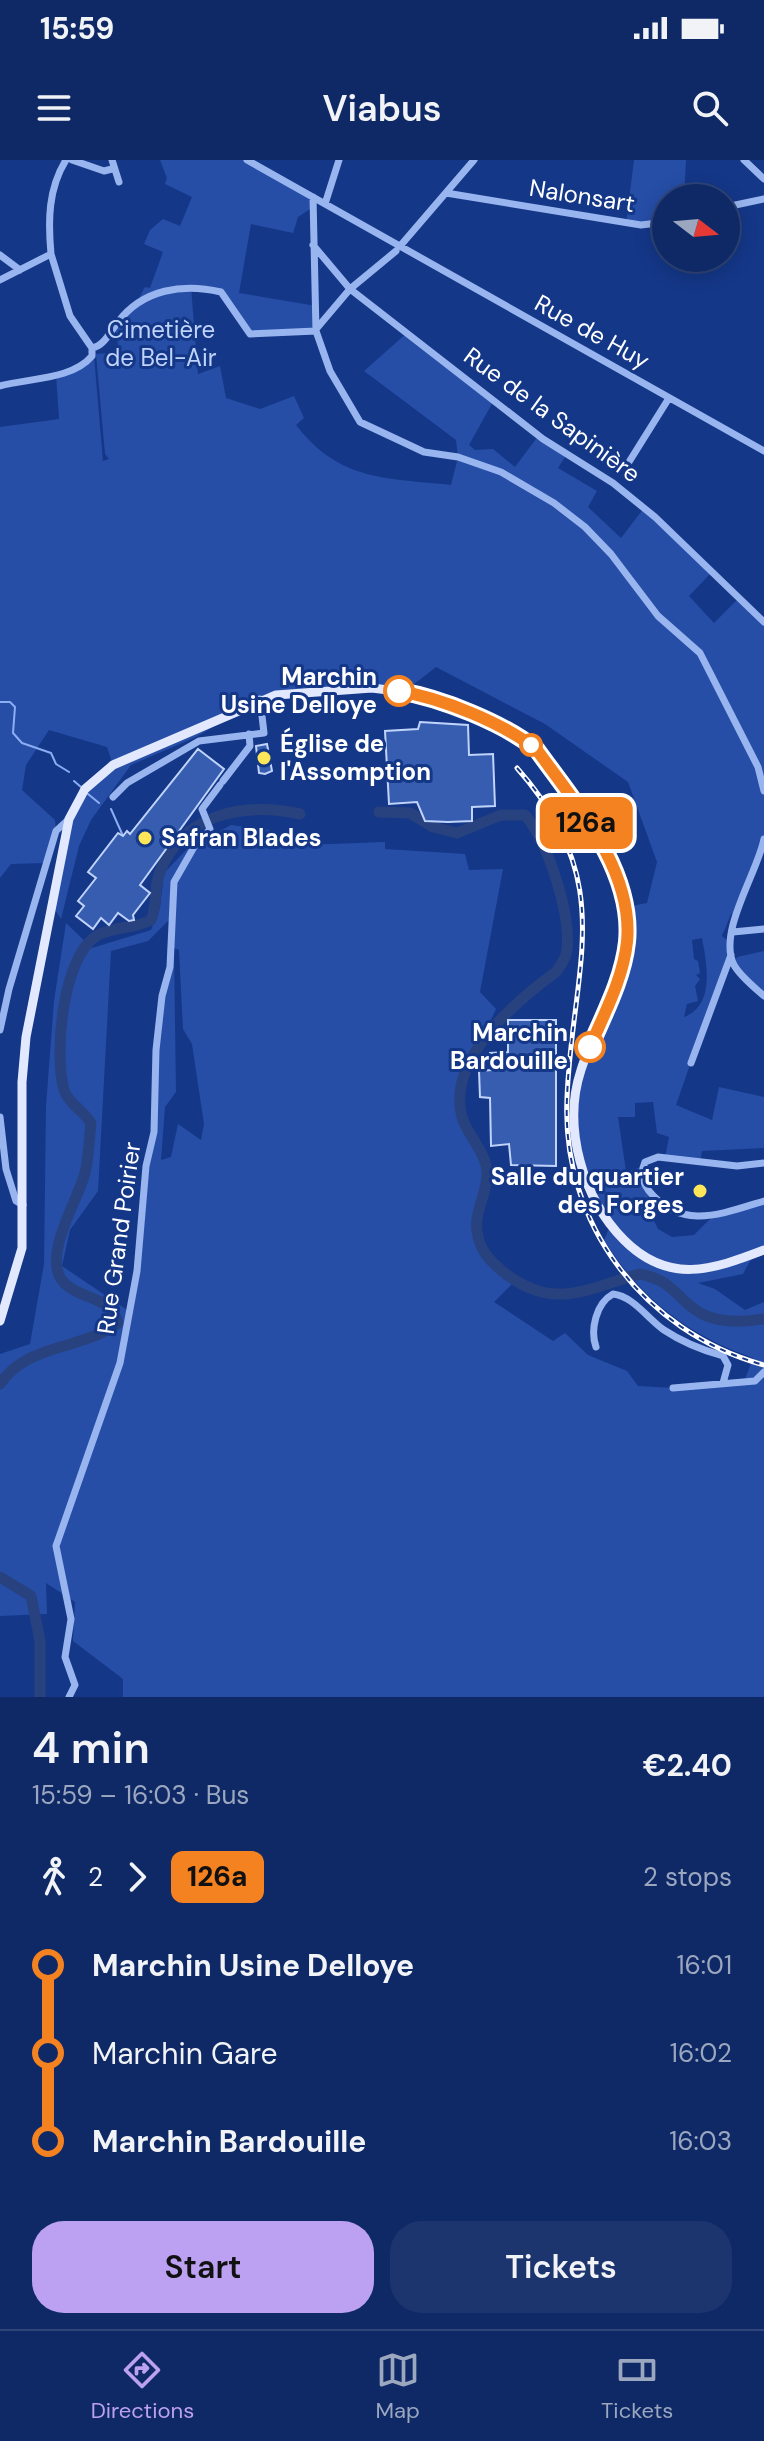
<!DOCTYPE html>
<meta charset="utf-8">
<style>
body{margin:0;font-family:"DM Sans",sans-serif;background:#1d356f;color:#f1f3f6;height:100vh;display:flex;flex-direction:column;font-size:30px;white-space:nowrap}
*{box-sizing:border-box;margin:0}
p{font-size:26px;color:#9ba6bf}
.icon{flex:none;width:44px;height:44px;fill:none;stroke:currentColor;stroke-width:2;stroke-linecap:round;stroke-linejoin:round}
.map{position:relative;height:1537px;overflow:hidden}
.sheet{display:flex;flex-direction:column;background:#0f2966;flex:1}
.sheet>*{flex:none}
.badge{padding:0 16px;border-radius:12px;font-size:28px;line-height:52px}
.needle{width:52px;rotate:106deg}
.fabs{position:absolute;left:652px;top:24px;display:grid;gap:16px}
.fabs a{display:grid;place-items:center;width:88px;height:88px;border-radius:50%;background:#0f2966;box-shadow:0 4px 20px #0003,0 0 0 2px #2f457a;font-size:40px}
.map>.badge{position:absolute;translate:-50% -50%;box-shadow:0 0 0 4px #fff}
.legs{display:flex;align-items:center;gap:12px;height:88px;padding:0 32px;font-size:26px}
.legs p{margin-inline-start:auto}
.summary{display:flex;align-items:center;justify-content:space-between;height:136px;padding:0 32px}
h1{font-size:44px;font-weight:600;line-height:60px}
.button{display:flex;gap:16px;margin-top:auto;padding:16px 32px}
.button a{flex:1;height:92px;border-radius:32px;background:#bca0f2;color:#111;font-size:32px;font-weight:600;line-height:92px;text-align:center}
.button a+a{background:#1d356f;color:#f1f3f6}
ul{padding:0 32px;list-style:none}
li{display:flex;align-items:center;gap:28px;height:88px;font-size:30px}
li i{display:grid;place-items:center;width:12px;height:100%;margin:0 10px;background:currentColor}
li i::after{content:'';width:20px;height:20px;margin:-10px;border:6px solid;border-radius:50%;background:#0f2966}
li p{margin-inline-start:auto}
li:first-child i{background:linear-gradient(#0000 50%,currentColor 0)}
li:last-child i{background:linear-gradient(currentColor 50%,#0000 0)}
.status{display:flex;justify-content:space-between;align-items:center;height:56px;padding:0 40px;background:#0f2966;direction:ltr}
.status svg{height:22px;fill:currentColor}
header{display:flex;justify-content:space-between;align-items:center;height:104px;padding:0 32px;background:#0f2966;font-size:36px;font-weight:600}
.tabs{display:flex;justify-content:space-around;align-items:center;height:112px;border-top:2px solid #2f457a;background:#0f2966;font-size:22px;color:#9ba6bf}
.tabs a{display:grid;justify-items:center;gap:4px}
.tabs .active{color:#bca0f2}
.map>svg:first-child{display:block}
.green{fill:#264ea7;fill-rule:evenodd}
.lines{fill:none;stroke-linecap:round;stroke-linejoin:round}
.stream{stroke:#8badf3;stroke-width:2}
.river{stroke:#28427f;stroke-width:11}
.building{fill:#375db0;stroke:#c0d3fb;stroke-width:2}
.minor{stroke:#99b5ef;stroke-width:7}
.major{stroke:#e2e9ff;stroke-width:9}
.rail-casing{stroke:#fff;stroke-width:5}
.rail{stroke:#143788;stroke-width:2;stroke-dasharray:6;stroke-linecap:butt}
.line-1-casing{stroke:#fff;stroke-width:18}
.line-1{stroke:#f58220;stroke-width:12}
.stop-1-dot{fill:#fff;stroke:#f58220;stroke-width:4}
.poi-dot{fill:#ffe558;stroke:#143788;stroke-width:3}
.labels{text-anchor:middle;stroke-width:6;stroke-linejoin:round;paint-order:stroke}
.street-label{font-size:24px;fill:#fff;stroke:#143788}
.park-label{font-size:24px;fill:#c0d3fb;stroke:#143788}
.stop-label{font-size:24px;font-weight:bold;fill:#fff;stroke:#143788;text-anchor:end}
.poi-label{font-size:24px;font-weight:bold;fill:#fff;stroke:#143788;text-anchor:start}
</style>
<div class="status"><b>15:59</b><svg viewBox="0 0 49 12"><path d="M0 12V9h3v3zM5 12V6h3v6zM10 12V3h3v9zM15 12V0h3v12zM26 1h20v11H26zM47 4h2v5h-2z"/></svg></div>
<header><svg class="icon" aria-label="menu" viewBox="0 0 24 24"><path d="M4 6h16M4 12h16M4 18h16"/></svg>Viabus<svg class="icon" aria-label="search" viewBox="0 0 24 24"><circle cx="10" cy="10" r="6"/><path d="M15 15l6 6"/></svg></header>
<div class="map">
<svg width="764" height="1537" viewBox="0 0 764 1537">
<rect width="100%" height="100%" fill="#143788"/>
<path class="green" d="M160,0H247L313,37V47L298,57L293,73L251,64L239,133L316,146V171L254,175L225,135L191,127L198,214L220,206L226,238L260,249L294,236L304,258L296,265C339,321 386,318 451,325L458,297L456,280L364,211L408,172L494,240L469,285L475,290L493,289L515,307L539,275L567,294L558,308L597,331L588,347L621,378L644,348L712,412L689,436L714,463L739,438L764,462V684L738,752L731,754L722,776L732,784L676,945L712,960L719,927L764,937V988L702,991L700,1004L665,998L669,977L657,973L653,942L635,943V957H618L626,1011L643,1007L641,1013L654,1036L649,1051L658,1069L672,1077L694,1075L713,1056L764,1041V1090L754,1094L743,1114L698,1123L715,1129L745,1150L764,1142V1537H123V1519L73,1481L75,1442L46,1423L47,1454L0,1456V1194L30,1184L44,1104L46,946L54,841L66,763L92,788L151,770L160,748L164,713L188,688L231,665L270,670L304,685L385,682V689L465,694L469,710L503,709L480,832L496,849L466,913L460,941L463,959L487,1011L476,1058L481,1088L515,1121L494,1142L553,1181L565,1173L588,1195L627,1211L638,1226L673,1228L744,1222L753,1198C688,1175 640,1138 604,1080L610,1066L581,1004L576,931L622,805L626,747L647,743L657,702L628,622L545,564L436,507L404,532L372,528L260,539L196,577L131,605L91,660L79,686L61,759L52,745L78,639L113,605L107,587L49,570L26,605L22,630L55,660L56,671L46,703L11,704L0,718V267L59,259L56,214L94,196L103,301L109,299L105,294L96,194L119,192L115,166L134,147L145,127L150,128L163,92L144,84L150,70L163,59L180,66L192,37L165,24L167,18ZM168,761H172L170,807L156,890L150,991L130,1152L62,1106L70,1070L98,1031L111,791L148,781ZM702,778C707,805 715,845 684,857L687,844L698,841L695,826L700,819L696,815L700,813L698,801L694,799L692,780ZM174,788L179,790L183,869L192,884L204,964L201,980L178,964L171,997L161,1000L165,947L176,932Z
M634,0H686L684,38H666V62L626,64Z
M764,791V836L734,804L737,797Z"/>
<g class="lines">
<path class="stream" d="M0,542H10L15,547L13,573L22,583L51,593L56,604L69,612
M74,621L81,627
M88,634L99,643
M111,649L123,676"/>
<path class="river" d="M379,652L410,653L433,667L457,673L501,655H525C548,682 571,754 567,790C566,798 561,805 556,812C516,841 446,900 462,957C467,975 486,992 487,1012C488,1033 474,1051 477,1071C479,1089 489,1100 502,1111C553,1152 586,1129 639,1114C675,1120 676,1140 702,1154C720,1163 745,1162 764,1159
M0,1224C27,1183 83,1190 118,1163C109,1133 77,1141 61,1119C44,1093 78,1040 85,1013C89,996 89,980 91,963C84,951 68,943 64,930C54,895 62,795 98,775C115,766 134,769 151,760C158,745 153,728 160,712C183,653 244,642 300,654
M0,1417L31,1436L40,1481V1537"/>
</g>
<path class="building" d="M420,562L468,565L469,595L493,594L495,646L472,647V661L448,662L425,661L417,642L389,644L385,571L418,569Z
M267,584L272,611L265,614L259,613L256,586Z
M198,589L224,609L140,725L150,733L133,755L134,760L129,761L118,753L109,765L101,758L93,769L76,756L84,746L78,741L96,718L88,712L118,673L123,676L127,671L130,674Z
M508,860H556V1006L511,1005L509,984L491,986L490,938L480,937L479,911L491,910L490,893L508,892Z"/>
<g class="lines">
<path class="minor" d="M72,0L104,11L112,9
M112,0L119,22
M247,0L764,291
M744,0L764,19
M446,33L641,65L666,62
M313,37L316,171L330,211L360,262L424,292L458,297L501,312L554,343L585,367L611,394L658,456L700,493L758,607L764,631
M325,44L339,0
M726,47L764,39
M313,85L350,129L543,279L613,323L655,357L764,462
M401,85L474,0
M51,94C48,61 48,29 66,0
M0,95L20,110
M0,120L51,94L70,156L92,188
M317,168L350,129L396,91
M0,226C28,218 72,220 92,196V188C104,186 110,172 118,162C143,129 183,123 221,132L250,174L316,171
M629,302L669,238
M223,621L250,586L249,574
M113,637L127,623L199,581L264,573L260,539
M764,679C758,712 717,772 734,805C740,816 754,827 764,836
M733,772L764,769
M0,870L9,829L56,671L69,659
M691,903L731,795
M0,957L6,1009L16,1041L23,1045
M764,1003L737,1006L658,997L645,1002C640,1013 642,1022 649,1031C682,1071 721,1054 764,1041
M596,1187C590,1170 596,1143 613,1134C633,1136 648,1159 664,1170C682,1182 702,1190 723,1196L728,1205L723,1223
M673,1228L755,1221L764,1212
M69,1537L75,1525L65,1497L71,1459L56,1386L120,1203L137,1111L146,1006L154,972L156,890L162,836L170,807L174,722L194,687L210,669L202,649L220,625"/>
<path class="major" d="M0,1161L22,1088V922L26,877L69,659L85,629L113,605L276,535L372,528L404,532L439,541L520,576L537,590C567,632 619,695 626,748C635,807 598,857 581,910C562,967 583,1039 624,1080C669,1125 712,1110 764,1090"/>
<defs>
<path id="rail" d="M517,608C620,724 572,806 567,938C561,1064 644,1172 764,1205"/>
</defs>
<use href="#rail" class="rail-casing"/>
<use href="#rail" class="rail"/>
</g>
<g class="lines">
<defs>
<path id="line-1" d="M399,531C441,538 504,563 537,590C576,644 634,711 627,782C623,819 604,854 590,887"/>
</defs>
<use href="#line-1" class="line-1-casing"/>
<use href="#line-1" class="line-1"/>
</g>
<g class="stop-1-dot">
<circle cx="399" cy="531" r="14"/>
<circle cx="531" cy="585" r="10"/>
<circle cx="590" cy="887" r="14"/>
</g>
<g class="poi-dot">
<circle cx="264" cy="598" r="8"/>
<circle cx="145" cy="678" r="8"/>
<circle cx="700" cy="1031" r="8"/>
</g>
<g class="labels">
<g class="street-label">
<text transform="translate(582 36) rotate(9)" y="8">Nalonsart</text>
<text transform="translate(592 172) rotate(29)" y="8">Rue de Huy</text>
<text transform="translate(552 255) rotate(36)" y="8">Rue de la Sapinière</text>
<text transform="translate(119 1078) rotate(-82)" y="8">Rue Grand Poirier</text>
</g>
<g class="park-label">
<text x="161" y="178">Cimetière<tspan x="161" dy="28">de Bel-Air</tspan></text>
</g>
<g class="stop-label">
<text x="377" y="525">Marchin<tspan x="377" dy="28">Usine Delloye</tspan></text>
<text x="568" y="881">Marchin<tspan x="568" dy="28">Bardouille</tspan></text>
</g>
<g class="poi-label">
<text x="280" y="592">Église de<tspan x="280" dy="28">l'Assomption</tspan></text>
<text x="161" y="686">Safran Blades</text>
<text x="684" y="1025" text-anchor="end">Salle du quartier<tspan x="684" dy="28">des Forges</tspan></text>
</g>
</g>
</svg>
<div class="fabs">
<a><svg class="needle" viewBox="-14 -14 28 28"><path d="M0-13l5 13h-10z" fill="#e53935"/><path d="M0 13l5-13h-10z" fill="#9ba6bf"/></svg></a>
</div>
<b class="badge" style="left:586px;top:663px;background:#f58220;color:#111">126a</b>
</div>
<section class="sheet">
<div class="summary"><div><h1>4 min</h1><p>15:59 – 16:03 · Bus</p></div><b>€2.40</b></div>
<div class="legs"><svg class="icon" aria-label="walk" viewBox="0 0 24 24"><circle cx="13" cy="4" r="2"/><path d="M13 8l-2 6 4 7M11 14l-3 7M7 12l3-4h3l4 4"/></svg>2<svg class="icon" aria-label="forward" viewBox="0 0 24 24"><path d="M9 5l7 7-7 7"/></svg><b class="badge" style="background:#f58220;color:#111">126a</b><p>2 stops</p></div>
<ul>
<li><i style="color:#f58220"></i><b>Marchin Usine Delloye</b><p>16:01</p></li>
<li><i style="color:#f58220"></i><span>Marchin Gare</span><p>16:02</p></li>
<li><i style="color:#f58220"></i><b>Marchin Bardouille</b><p>16:03</p></li>
</ul>
<div class="button"><a>Start</a><a>Tickets</a></div>
</section>
<nav class="tabs">
<a class="active"><svg class="icon" aria-label="directions" viewBox="0 0 24 24"><path d="M12 3l9 9-9 9-9-9zM9 14v-3h6M13 9l2 2-2 2"/></svg>Directions</a>
<a><svg class="icon" aria-label="map" viewBox="0 0 24 24"><path d="M3 6l6-2 6 2 6-2v14l-6 2-6-2-6 2zM9 4v14M15 6v14"/></svg>Map</a>
<a><svg class="icon" aria-label="tickets" viewBox="0 0 24 24"><path d="M3 7h18v10H3zM15 7v10"/></svg>Tickets</a>
</nav>
